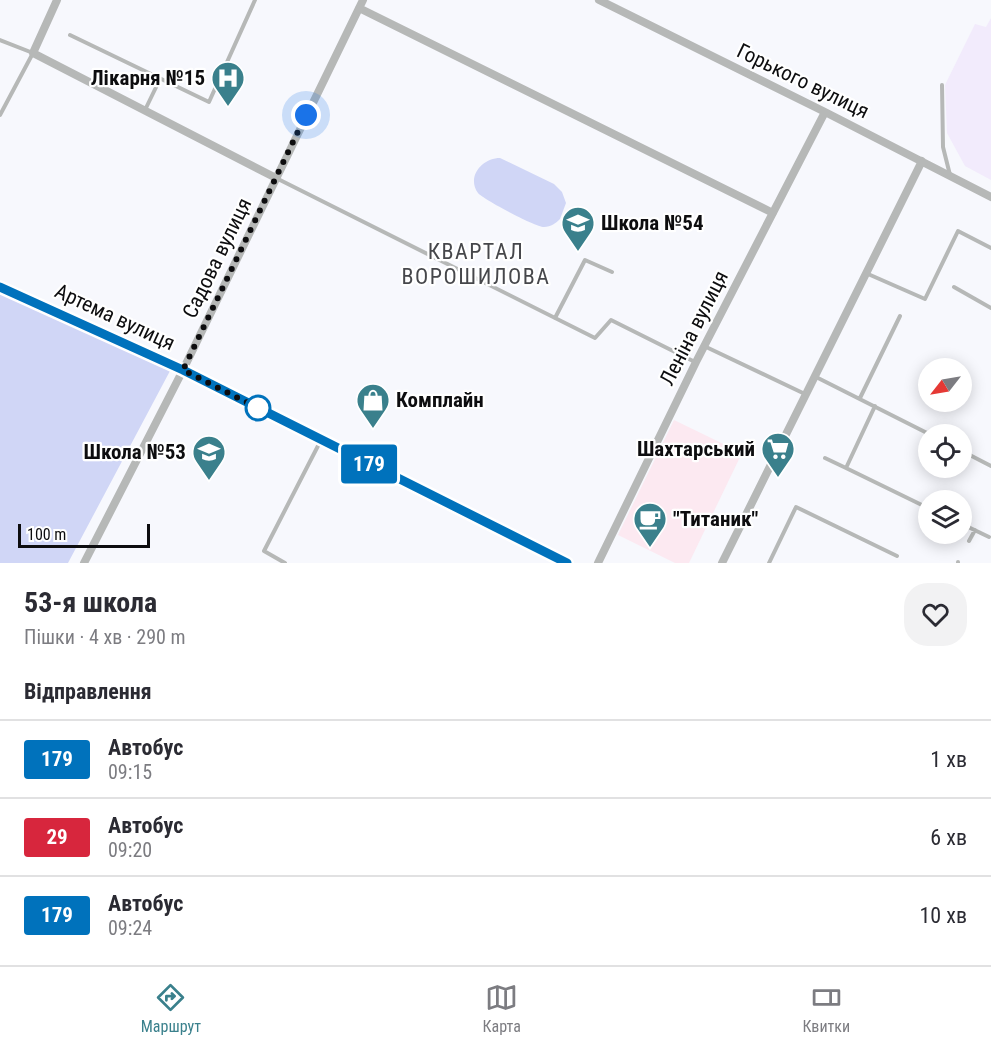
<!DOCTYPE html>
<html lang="uk">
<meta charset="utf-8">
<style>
body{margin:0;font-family:"Roboto Condensed",sans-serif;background:#f2f2f3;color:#2b2b33;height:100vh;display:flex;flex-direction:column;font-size:22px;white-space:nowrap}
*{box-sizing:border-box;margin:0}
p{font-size:20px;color:#7c7c81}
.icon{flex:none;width:33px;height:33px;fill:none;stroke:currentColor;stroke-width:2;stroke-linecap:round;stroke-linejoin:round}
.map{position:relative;height:563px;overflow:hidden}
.drawer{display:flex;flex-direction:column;background:#fff;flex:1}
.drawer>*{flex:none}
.badge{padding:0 12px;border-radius:4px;font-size:21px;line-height:39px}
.needle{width:39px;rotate:239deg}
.controls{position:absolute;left:918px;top:358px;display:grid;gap:12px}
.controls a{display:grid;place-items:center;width:54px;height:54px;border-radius:50%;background:#fff;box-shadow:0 3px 15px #0003;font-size:30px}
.scale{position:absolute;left:18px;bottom:15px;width:132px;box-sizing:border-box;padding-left:6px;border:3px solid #0d0d0f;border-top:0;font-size:16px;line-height:21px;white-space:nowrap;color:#0d0d0f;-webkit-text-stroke:4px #fff;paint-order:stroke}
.you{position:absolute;width:30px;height:30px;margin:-15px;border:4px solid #fff;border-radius:50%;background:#1a73e8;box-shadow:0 0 0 9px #1a73e833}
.map>.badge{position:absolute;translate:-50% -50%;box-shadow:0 0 0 3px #fff}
h2{padding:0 24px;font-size:22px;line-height:54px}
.round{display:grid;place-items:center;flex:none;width:63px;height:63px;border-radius:24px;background:#f2f2f3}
.head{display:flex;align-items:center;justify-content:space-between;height:102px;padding:0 24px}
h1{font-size:28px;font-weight:700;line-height:45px}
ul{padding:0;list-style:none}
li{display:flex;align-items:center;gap:18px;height:78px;padding:0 24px;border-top:2px solid #e1e1e2}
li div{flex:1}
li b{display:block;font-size:22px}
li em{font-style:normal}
li .badge{min-width:66px;font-weight:700;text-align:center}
.tabs{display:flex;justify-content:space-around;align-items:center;height:84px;border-top:2px solid #e1e1e2;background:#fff;font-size:16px;color:#7c7c81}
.tabs a{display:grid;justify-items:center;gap:3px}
.tabs .current{color:#3a808c}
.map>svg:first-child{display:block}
.commercial{fill:#fce9f1}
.industrial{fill:#f2ebfc}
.green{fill:#d0d6f6}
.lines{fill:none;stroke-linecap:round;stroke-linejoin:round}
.service{stroke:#b6b8b7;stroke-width:4}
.minor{stroke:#b6b8b7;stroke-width:8}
.tertiary{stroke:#b6b8b7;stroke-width:10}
.line-casing{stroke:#fff;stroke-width:14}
.line{stroke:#0072bc;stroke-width:9}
.walk{stroke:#0d0d0f;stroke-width:6;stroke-dasharray:0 10.8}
.stop-dot{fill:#fff;stroke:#0072bc;stroke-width:3}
.labels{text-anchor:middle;stroke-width:4.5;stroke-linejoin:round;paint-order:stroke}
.poi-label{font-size:21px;font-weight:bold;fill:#0d0d0f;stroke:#fff;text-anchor:end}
.street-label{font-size:21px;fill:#0d0d0f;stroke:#fff}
.neighbourhood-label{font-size:22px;letter-spacing:1.5px;fill:#46474b;stroke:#fff}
</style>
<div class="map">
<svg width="991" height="563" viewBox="0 0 991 563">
<rect width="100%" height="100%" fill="#f7f8fd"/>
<path class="commercial" d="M674,420L742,453L689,563H675L618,535Z"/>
<path class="industrial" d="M991,18V180L965,166L947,133L945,85L975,24L986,27Z"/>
<path class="green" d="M500,158L554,184L562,192L566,203L560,219C556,223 551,227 544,227C535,227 483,199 478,193C466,176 483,158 500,158Z
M0,292L171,369L68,563H0Z"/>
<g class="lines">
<path class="service" d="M70,35L209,102L255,0
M0,40L33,53L0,115
M942,85L943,147L950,175
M145,110L160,79
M276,178L595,338L611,320L695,362
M868,274L925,299L958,231L991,248
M954,287L991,308
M555,318L585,260L612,272
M704,346L805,394
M816,377L931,435
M860,398L900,316
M875,406L846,468L928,508
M962,451L991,466
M825,458L846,468
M962,524L989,537
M969,541L975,530
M285,563L264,551L321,440
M769,563L796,507L897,556
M958,563V562"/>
<path class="minor" d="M57,0L33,53L276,178
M599,0L825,112L991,197
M359,8L773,213
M84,563L183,370L363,0
M598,563L696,362L825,112
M722,563L922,161"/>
<path class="tertiary" d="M0,287L183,370L567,563"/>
</g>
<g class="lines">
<defs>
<path id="line" d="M0,287L183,370L567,563"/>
</defs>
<use href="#line" class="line-casing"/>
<use href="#line" class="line"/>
<path class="walk" d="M258,408L262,410L183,370L306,115"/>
</g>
<defs>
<symbol id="hospital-pin" viewBox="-11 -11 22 30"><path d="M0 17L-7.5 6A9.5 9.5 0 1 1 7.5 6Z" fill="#3a808c" stroke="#fff"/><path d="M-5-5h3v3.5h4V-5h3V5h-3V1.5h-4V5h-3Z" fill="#fff"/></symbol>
<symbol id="school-pin" viewBox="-11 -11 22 30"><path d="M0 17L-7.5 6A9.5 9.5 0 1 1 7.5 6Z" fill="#3a808c" stroke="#fff"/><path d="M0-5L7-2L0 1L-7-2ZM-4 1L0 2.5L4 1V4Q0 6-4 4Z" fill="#fff"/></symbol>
<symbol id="shop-pin" viewBox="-11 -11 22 30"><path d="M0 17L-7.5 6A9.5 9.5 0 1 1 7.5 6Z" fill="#3a808c" stroke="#fff"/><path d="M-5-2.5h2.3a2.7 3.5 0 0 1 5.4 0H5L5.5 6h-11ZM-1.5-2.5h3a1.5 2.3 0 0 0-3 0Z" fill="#fff"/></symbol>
<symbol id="supermarket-pin" viewBox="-11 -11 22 30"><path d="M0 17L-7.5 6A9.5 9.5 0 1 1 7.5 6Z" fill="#3a808c" stroke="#fff"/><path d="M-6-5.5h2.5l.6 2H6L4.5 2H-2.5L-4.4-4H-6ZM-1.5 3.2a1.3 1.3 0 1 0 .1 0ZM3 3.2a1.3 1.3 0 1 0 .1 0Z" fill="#fff"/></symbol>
<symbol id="cafe-pin" viewBox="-11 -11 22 30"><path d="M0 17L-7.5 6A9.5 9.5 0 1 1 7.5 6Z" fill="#3a808c" stroke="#fff"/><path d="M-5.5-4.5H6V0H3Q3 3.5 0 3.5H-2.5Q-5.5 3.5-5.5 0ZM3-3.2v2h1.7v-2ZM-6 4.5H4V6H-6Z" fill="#fff"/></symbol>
</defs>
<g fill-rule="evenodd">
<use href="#hospital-pin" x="209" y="59" width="38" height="52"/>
<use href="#school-pin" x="559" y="204" width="38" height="52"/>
<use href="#shop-pin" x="354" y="381" width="38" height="52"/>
<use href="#supermarket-pin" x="759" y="430" width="38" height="52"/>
<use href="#school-pin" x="190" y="433" width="38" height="52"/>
<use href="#cafe-pin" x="631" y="500" width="38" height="52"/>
</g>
<circle class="stop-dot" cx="258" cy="408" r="12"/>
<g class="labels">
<g class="poi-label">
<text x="205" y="85">Лікарня №15</text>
<text x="601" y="230" text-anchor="start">Школа №54</text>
<text x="396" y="407" text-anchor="start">Комплайн</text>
<text x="755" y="456">Шахтарський</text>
<text x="186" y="459">Школа №53</text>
<text x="673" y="526" text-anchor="start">"Титаник"</text>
</g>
<g class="street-label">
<text transform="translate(803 81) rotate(26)" y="7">Горького вулиця</text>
<text transform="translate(217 258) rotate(-64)" y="7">Садова вулиця</text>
<text transform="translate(115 317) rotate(25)" y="7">Артема вулиця</text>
<text transform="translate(694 328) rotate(-63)" y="7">Леніна вулиця</text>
</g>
<g class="neighbourhood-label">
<text x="476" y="259">КВАРТАЛ<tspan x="476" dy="25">ВОРОШИЛОВА</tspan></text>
</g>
</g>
</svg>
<div class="controls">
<a><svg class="needle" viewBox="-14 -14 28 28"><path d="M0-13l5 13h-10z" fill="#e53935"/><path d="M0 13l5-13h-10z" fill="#7c7c81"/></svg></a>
<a><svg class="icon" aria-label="locate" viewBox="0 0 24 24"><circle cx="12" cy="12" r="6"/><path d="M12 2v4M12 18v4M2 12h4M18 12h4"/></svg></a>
<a><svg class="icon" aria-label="layers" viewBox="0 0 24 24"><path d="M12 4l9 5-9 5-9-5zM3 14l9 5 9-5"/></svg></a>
</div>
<div class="scale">100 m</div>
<div class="you" style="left:306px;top:115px"></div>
<b class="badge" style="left:369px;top:464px;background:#0072bc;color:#fff">179</b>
</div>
<section class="drawer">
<div class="head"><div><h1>53-я школа</h1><p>Пішки · 4 хв · 290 m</p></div><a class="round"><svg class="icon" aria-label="heart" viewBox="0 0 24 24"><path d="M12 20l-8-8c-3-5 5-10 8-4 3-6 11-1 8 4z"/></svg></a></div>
<h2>Відправлення</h2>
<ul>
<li><span class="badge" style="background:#0072bc;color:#fff">179</span><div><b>Автобус</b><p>09:15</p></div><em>1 хв</em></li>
<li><span class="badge" style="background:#d7263d;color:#fff">29</span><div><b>Автобус</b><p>09:20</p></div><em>6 хв</em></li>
<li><span class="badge" style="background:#0072bc;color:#fff">179</span><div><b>Автобус</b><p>09:24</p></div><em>10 хв</em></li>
</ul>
</section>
<nav class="tabs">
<a class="current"><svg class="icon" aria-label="directions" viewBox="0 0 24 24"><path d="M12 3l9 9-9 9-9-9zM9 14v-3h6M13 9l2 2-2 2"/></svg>Маршрут</a>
<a><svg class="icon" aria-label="map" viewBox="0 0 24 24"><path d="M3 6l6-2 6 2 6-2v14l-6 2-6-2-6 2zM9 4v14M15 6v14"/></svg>Карта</a>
<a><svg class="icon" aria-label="tickets" viewBox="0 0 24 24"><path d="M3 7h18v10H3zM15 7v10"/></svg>Квитки</a>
</nav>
